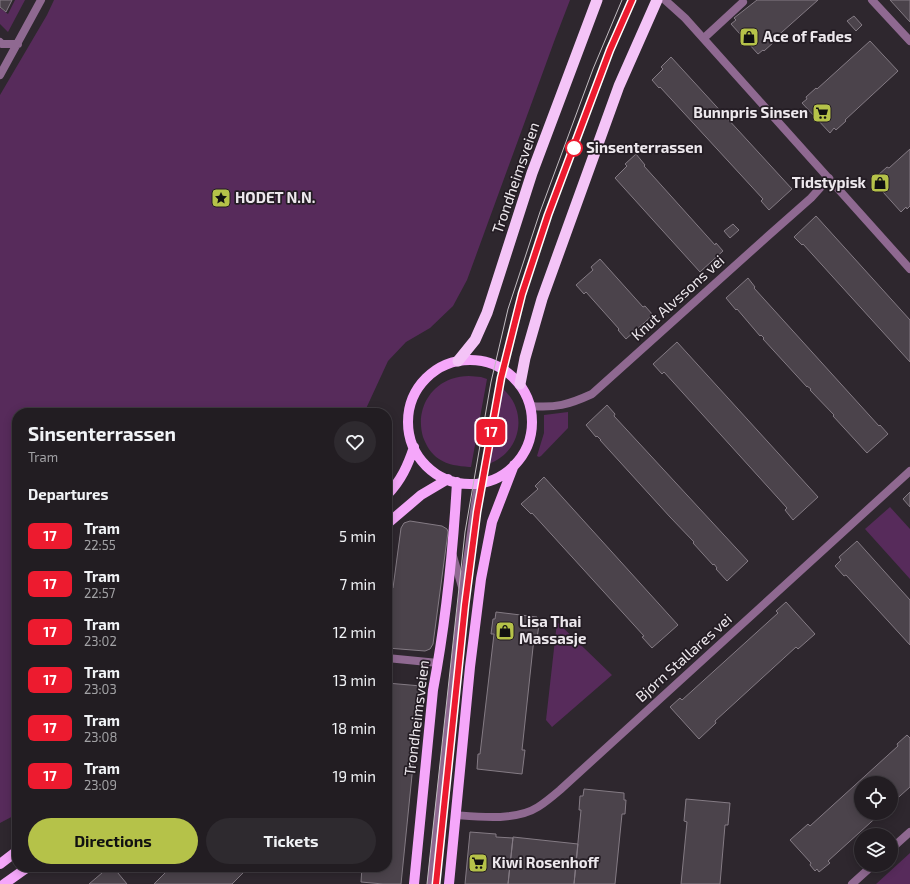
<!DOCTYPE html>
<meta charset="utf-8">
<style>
body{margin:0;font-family:"Exo 2",sans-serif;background:#2e2a2f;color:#f1f3f6;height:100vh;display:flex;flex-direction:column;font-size:15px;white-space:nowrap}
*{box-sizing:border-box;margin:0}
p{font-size:13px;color:#a2a2a5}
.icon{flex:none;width:22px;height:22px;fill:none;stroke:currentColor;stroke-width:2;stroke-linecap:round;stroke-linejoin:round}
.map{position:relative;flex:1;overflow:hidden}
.drawer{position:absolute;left:12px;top:408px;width:380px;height:464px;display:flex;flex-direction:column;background:#221d22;border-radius:16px;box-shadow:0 2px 10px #0003,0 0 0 1px #3f3b40}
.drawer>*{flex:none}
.badge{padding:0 8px;border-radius:6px;font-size:14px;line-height:26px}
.controls{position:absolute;left:854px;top:776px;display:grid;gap:8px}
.controls a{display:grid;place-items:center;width:44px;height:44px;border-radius:50%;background:#221d22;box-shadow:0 2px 10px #0003,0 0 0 1px #3f3b40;font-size:20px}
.map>.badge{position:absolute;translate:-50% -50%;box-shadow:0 0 0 2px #fff}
h2{padding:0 16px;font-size:15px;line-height:36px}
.round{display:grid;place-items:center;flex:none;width:42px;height:42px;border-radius:21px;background:#2e2a2f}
.headline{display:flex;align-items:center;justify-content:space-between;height:68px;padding:0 16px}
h1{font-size:19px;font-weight:700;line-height:30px}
.action{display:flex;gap:8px;margin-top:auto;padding:8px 16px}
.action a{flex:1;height:46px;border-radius:24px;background:#b5c249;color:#111;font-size:16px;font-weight:700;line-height:46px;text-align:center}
.action a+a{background:#2e2a2f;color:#f1f3f6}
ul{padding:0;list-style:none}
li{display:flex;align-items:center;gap:12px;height:48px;padding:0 16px}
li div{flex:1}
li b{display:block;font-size:15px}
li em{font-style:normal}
li .badge{min-width:44px;font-weight:700;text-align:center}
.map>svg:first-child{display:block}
.green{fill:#572b5b}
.building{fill:#4b434b;stroke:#847b84}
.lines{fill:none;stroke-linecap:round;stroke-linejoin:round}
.service{stroke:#8f6991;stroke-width:8}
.minor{stroke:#8f6991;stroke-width:8}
.primary{stroke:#f5a7fa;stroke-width:10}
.trunk{stroke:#f4c4f7;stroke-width:11}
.tram{stroke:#c1bcc1;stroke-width:1}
.line-casing{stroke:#fff;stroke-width:9}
.line{stroke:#ed1b2f;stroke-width:6}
.stop-dot{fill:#fff;stroke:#ed1b2f;stroke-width:2}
.labels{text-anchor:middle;stroke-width:3.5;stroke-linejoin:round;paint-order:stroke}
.poi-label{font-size:15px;font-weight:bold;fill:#ede8ed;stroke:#241d24;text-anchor:start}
.stop-label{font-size:15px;font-weight:bold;fill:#ede8ed;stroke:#241d24;text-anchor:start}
.street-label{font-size:15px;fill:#ede8ed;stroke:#241d24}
</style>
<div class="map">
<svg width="910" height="884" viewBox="0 0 910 884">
<rect width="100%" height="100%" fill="#2e272e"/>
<path class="green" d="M15,0H25L8,32L0,24V8L8,14Z
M54,0H570L555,39L467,280L453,306L430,328L406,342L388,361L364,413H17V814L0,823V95L47,15Z
M469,376L481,377L487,379L471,467H469C458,466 448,465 439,459C431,454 426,445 423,437C416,413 427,388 451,379C457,377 463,376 469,376Z
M503,389C529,412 521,453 488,464Z
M568,412V428L541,456L539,457L537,456L544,433V415Z
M890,507L910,529V579L865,529Z
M557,622L612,675L552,727L546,720Z
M910,853V884H876Z"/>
<path class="building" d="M0,0H12L6,12L0,7Z
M757,0H818L773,40L774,42L764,51L763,50L758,54L731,24L736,20L734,18Z
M890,0H910V22Z
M854,16L862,25L856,31L847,21Z
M870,41L898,71L845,120L846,121L836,130L834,128L830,133L802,103L807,99L806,97L816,88L817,89Z
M671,57L792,189L769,210L761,201L763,199L660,87L659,88L652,80L663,69L661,67Z
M910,149V206L907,209L906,207L901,212L874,182L879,177L877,176L887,167L889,168Z
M636,154L645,165L644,166L715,245L716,243L723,251L700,272L615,178L627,166L625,164Z
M816,216L910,320V362L803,244L802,245L794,237Z
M733,224L739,230L730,238L724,231Z
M600,259L643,307L645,306L653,315L626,339L618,330L619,329L586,292L584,294L576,285L593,270L591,267Z
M748,278L755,287L754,288L879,426L880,425L888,434L867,453L833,416L834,415L810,390L811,389L807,386V387L763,339L764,338L761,335L760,336L737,309L736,310L726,298Z
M677,342L818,497L793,520L785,510L787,508L664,372L662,374L653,364Z
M607,405L615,414L614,416L748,561L727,581L716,569L717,568L714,564L713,565L693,543L694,542L670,517L600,440H601L597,436L596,437L586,425Z
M544,477L678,625L652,648L642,637L644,636L532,513L531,514L521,504L538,489L535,486Z
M910,492V507L903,499Z
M410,521L442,526L447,529L448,532L433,644L430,649L425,651L387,648V587L393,588L401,528L404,523Z
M857,541L910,600V645L846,575L844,576L835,566L841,560L839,557Z
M786,602L815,634L798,649L796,647L715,721L716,723L699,739L670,707L680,698L682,700L778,613L776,611Z
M496,612L537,617L536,624H539L537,639L534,638L522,750H525L522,774L477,769L478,754H480L494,634H491L493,619H495Z
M387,683L421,686L401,884H383L361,882L362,867H387Z
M907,735L910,738V787L891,804V783H861V813H881L828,861L830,863L819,872L817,869L815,871L810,865L811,863L790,840L808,824L810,826L898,746L897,744Z
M584,789L624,793V800H626L625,814H622L615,884H574L581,810H579L580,796H583Z
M686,799L730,803L728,825H725L720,884H681L687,822L684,821Z
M470,832L496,834V837L513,838L508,884H465Z
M513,837L578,844L574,884H508Z
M109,867H113L127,884H89Z
M171,867H249L232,884H154Z"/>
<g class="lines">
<path class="service" d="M704,38L743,2
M453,556L462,587
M431,884L463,589L478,483"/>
<path class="minor" d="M665,0L685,18L910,269
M872,0L910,41
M0,42L2,44H18
M0,75L41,0
M530,406C556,408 568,405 592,394L768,236L811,198L829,178
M387,658L438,663
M455,815C480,817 516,821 538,807C546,802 553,796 560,790L910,471
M891,849L910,832
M852,884L873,865"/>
<path class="primary" d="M408 422a62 62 0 1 1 124 0a62 62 0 1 1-124 0Z
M387,495C401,481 408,465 414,447
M387,524L421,495L448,479
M0,864L17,851
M4,884L28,867
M414,884L433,690C446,621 453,552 457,482
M449,884L470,667L481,579L492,522L514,465"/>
<path class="trunk" d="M458,361L475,340L487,313L532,173L597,0
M520,384L525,358L542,299L619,86L657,0"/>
<path class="tram" d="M427,884L465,532L491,382L508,309L540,212L593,69L622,0
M436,884L470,567L485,461L503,369L522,294L548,215L610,50L632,0"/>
</g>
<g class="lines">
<defs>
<path id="line" d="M436,884L465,605L477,512L501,378L522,294L548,215L610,50L632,0"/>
</defs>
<use href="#line" class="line-casing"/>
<use href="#line" class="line"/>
</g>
<defs>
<symbol id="shop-square" viewBox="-11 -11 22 22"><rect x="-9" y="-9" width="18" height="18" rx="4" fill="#b5c249" stroke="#241d24"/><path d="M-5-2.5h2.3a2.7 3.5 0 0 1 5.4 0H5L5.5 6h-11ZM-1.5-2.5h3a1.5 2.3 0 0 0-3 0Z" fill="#111"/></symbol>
<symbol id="supermarket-square" viewBox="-11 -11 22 22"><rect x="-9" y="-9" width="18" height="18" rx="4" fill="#b5c249" stroke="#241d24"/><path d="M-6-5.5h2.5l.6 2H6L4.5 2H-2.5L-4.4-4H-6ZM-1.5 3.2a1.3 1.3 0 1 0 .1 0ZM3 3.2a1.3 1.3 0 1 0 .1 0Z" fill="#111"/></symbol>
<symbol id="sight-square" viewBox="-11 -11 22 22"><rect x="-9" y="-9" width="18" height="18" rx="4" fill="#b5c249" stroke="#241d24"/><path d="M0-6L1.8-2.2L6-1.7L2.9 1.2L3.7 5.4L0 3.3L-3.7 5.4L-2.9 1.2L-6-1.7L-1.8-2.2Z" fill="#111"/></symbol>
</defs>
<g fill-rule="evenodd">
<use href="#shop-square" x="738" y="26" width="22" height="22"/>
<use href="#supermarket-square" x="811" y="102" width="22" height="22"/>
<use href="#shop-square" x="869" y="172" width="22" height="22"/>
<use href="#sight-square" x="210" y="187" width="22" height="22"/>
<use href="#shop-square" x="494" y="620" width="22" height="22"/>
<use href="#supermarket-square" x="467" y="852" width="22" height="22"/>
</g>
<circle class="stop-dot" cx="574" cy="148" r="8"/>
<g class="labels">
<g class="poi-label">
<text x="763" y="42">Ace of Fades</text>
<text x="808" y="118" text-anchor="end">Bunnpris Sinsen</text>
<text x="866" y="188" text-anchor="end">Tidstypisk</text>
<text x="235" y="203">HODET N.N.</text>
<text x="519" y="627">Lisa Thai<tspan x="519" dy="17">Massasje</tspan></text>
<text x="492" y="868">Kiwi Rosenhoff</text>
</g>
<g class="stop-label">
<text x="586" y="153">Sinsenterrassen</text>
</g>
<g class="street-label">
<text transform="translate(516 178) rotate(-71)" y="5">Trondheimsveien</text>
<text transform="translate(678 298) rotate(-42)" y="5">Knut Alvssons vei</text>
<text transform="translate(684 658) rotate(-42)" y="5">Bjørn Stallares vei</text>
<text transform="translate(417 718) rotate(-83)" y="5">Trondheimsveien</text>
</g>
</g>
</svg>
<div class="controls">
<a><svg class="icon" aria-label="locate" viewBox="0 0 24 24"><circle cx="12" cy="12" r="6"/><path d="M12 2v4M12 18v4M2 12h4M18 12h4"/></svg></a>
<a><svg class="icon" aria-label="layers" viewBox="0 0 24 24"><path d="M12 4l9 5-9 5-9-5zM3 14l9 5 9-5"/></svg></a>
</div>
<b class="badge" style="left:491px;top:432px;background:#ed1b2f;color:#fff">17</b>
<section class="drawer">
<div class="headline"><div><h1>Sinsenterrassen</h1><p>Tram</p></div><a class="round"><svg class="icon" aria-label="heart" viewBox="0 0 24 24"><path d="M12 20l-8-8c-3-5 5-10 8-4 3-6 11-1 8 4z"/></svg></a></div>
<h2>Departures</h2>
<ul>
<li><span class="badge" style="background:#ed1b2f;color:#fff">17</span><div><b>Tram</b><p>22:55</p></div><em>5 min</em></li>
<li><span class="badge" style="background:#ed1b2f;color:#fff">17</span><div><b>Tram</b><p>22:57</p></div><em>7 min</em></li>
<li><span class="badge" style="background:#ed1b2f;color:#fff">17</span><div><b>Tram</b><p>23:02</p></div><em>12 min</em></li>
<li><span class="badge" style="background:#ed1b2f;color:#fff">17</span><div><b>Tram</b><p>23:03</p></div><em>13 min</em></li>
<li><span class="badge" style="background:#ed1b2f;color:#fff">17</span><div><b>Tram</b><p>23:08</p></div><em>18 min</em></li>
<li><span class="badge" style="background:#ed1b2f;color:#fff">17</span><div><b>Tram</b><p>23:09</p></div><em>19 min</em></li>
</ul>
<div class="action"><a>Directions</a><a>Tickets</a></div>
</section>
</div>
